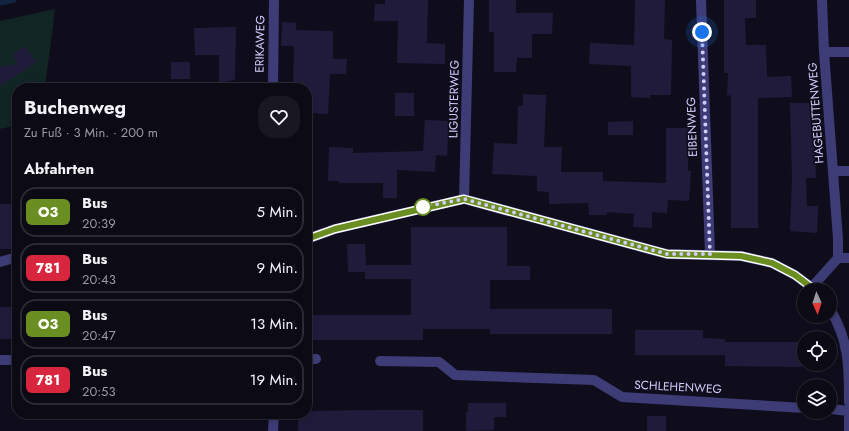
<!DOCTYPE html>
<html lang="de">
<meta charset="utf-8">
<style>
body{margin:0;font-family:Jost,sans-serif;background:#191822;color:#f1f3f6;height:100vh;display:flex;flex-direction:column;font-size:15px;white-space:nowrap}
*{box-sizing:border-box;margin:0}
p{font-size:13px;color:#9a9aa0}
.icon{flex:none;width:22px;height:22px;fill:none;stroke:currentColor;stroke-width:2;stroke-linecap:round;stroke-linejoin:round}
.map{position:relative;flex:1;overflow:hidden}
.sheet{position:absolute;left:12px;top:83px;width:300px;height:336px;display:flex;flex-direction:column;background:#0b0a15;border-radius:16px;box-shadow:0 2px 6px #0003,0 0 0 1px #2b2b34}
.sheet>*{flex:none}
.badge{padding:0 8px;border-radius:6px;font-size:14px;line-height:26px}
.needle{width:26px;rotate:177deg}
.tools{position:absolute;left:797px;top:283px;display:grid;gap:8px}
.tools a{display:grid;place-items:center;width:40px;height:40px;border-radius:50%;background:#0b0a15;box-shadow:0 2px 6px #0003,0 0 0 1px #2b2b34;font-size:20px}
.you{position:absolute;width:20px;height:20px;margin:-10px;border:3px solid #fff;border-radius:50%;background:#1a73e8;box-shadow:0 0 0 6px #1a73e833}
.map>.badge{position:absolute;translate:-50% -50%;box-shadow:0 0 0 2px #fff}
h2{padding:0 12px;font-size:15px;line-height:36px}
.round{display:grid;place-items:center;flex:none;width:42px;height:42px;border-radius:16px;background:#191822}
.head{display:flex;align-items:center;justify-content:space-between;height:68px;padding:0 12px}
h1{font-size:19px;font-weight:700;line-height:30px}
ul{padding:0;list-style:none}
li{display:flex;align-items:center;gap:12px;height:50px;margin:0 8px 6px;padding:0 4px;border:2px solid #2b2b34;border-radius:16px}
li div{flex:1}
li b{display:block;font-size:15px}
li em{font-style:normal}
li .badge{min-width:44px;font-weight:700;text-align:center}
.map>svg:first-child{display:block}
.green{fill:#112524}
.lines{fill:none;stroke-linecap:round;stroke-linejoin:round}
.stream{stroke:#112540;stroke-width:5}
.building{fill:#211b3b}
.minor{stroke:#3e3c77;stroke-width:10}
.line-casing{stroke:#fff;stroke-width:9}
.line{stroke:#6b8e23;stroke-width:6}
.walk{stroke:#d1ccfa;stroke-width:4;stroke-dasharray:0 7.2}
.stop-dot{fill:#fff;stroke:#6b8e23;stroke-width:2}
.labels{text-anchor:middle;stroke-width:3.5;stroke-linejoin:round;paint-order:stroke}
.street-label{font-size:12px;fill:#d1ccfa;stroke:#0f0d1c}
</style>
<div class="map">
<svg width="849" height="431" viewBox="0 0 849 431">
<rect width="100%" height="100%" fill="#0f0d1c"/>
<path class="green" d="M55,9L45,88H17V125L0,129V21Z"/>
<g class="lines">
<path class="stream" d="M0,3L14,0"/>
</g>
<path class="building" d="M385,0H428L427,43L445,44V64L397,63L398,21H374L375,4H385Z
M489,0H516V13H553L552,34H532V58H517L516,72H494V32H489Z
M635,0H665L664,39L672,40L671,95H650V98L631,97V66L589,64L590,43L634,45Z
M724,0H756V18H745L746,45H766L767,77L791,76L792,97L758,98V228H731V95L727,96L728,73H724Z
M282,22L296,23V30L333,31V59H347L346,74H330L328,114L307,113V88H293L294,46H281Z
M236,27L235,80L219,83V55H195L194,28Z
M25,46L35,61L39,60L0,86V67L18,64L12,55Z
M171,62H190V79H171Z
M395,93H414V116H395Z
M523,94L546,95L544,147H562L561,172H603V181L666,183V128H689L688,171H691L689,201L668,200L667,213L652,212V228L633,227L634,214L607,212V215H589L588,203L549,204V192L537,191V176L492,174L494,143L517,144L518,106H523Z
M790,103H813L816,178H806L807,206H818L817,233L790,231L792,179Z
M425,120L449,121L447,156L436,155L435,172L397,170V198H383V183H339V181H328L329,147L353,148V153L423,151Z
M633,121V135H608V122Z
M0,204H17V222H13L12,249H0Z
M411,227H507V266H530V280H490V309H612V334H490V329H423V340H307V315H411V279H365V272H348L347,244H365L366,265H411Z
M0,307H17V339H0Z
M635,330H703V338L725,339V342H804V367L725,366V355H635Z
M468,403H506V417H494V430L466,431V412H468Z
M373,410H423V431H298V414H307V411Z
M647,416H666V431H647Z"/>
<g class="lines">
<path class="minor" d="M701,0L710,254
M824,52H849
M273,88L274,0
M833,171H849
M464,199L469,0
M307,239L335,229L464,199L667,254L741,256L772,263L795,275L815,290
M838,258H849
M0,262L17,257
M812,287L838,258V239L824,52L822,0
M830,309C849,341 849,365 849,402
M307,359H316
M0,360H17
M380,361L439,362L455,375L594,380L622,397L804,408
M830,409L849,411
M273,431L274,414
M849,431V414"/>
</g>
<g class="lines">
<defs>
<path id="line" d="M307,239L335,229L464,199L667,254L741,256L772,263L795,275L815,290"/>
</defs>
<use href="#line" class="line-casing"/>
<use href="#line" class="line"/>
<path class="walk" d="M423,207L464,199L667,254H710L702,32"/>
</g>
<circle class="stop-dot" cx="423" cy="207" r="8"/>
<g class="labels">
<g class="street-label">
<text transform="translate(260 44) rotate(-89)" y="4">ERIKAWEG</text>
<text transform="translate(454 99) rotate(-89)" y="4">LIGUSTERWEG</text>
<text transform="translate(816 113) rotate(-94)" y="4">HAGEBUTTENWEG</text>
<text transform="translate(692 127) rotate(-92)" y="4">EIBENWEG</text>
<text transform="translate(678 387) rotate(3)" y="4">SCHLEHENWEG</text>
</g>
</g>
</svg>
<div class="tools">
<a><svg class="needle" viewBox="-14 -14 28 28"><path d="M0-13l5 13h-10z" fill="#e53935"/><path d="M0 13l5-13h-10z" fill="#9a9aa0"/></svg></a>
<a><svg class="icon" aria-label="locate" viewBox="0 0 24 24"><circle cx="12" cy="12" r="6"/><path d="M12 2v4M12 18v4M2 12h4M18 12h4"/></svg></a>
<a><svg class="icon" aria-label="layers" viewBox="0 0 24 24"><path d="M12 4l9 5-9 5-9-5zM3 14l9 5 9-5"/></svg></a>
</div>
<div class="you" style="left:702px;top:32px"></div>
<section class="sheet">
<div class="head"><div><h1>Buchenweg</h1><p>Zu Fuß · 3 Min. · 200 m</p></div><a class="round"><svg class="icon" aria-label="heart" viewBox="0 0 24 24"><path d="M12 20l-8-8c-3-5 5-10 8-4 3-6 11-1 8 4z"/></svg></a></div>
<h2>Abfahrten</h2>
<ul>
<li><span class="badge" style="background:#6b8e23;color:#fff">O3</span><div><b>Bus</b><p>20:39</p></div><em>5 Min.</em></li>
<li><span class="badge" style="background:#d7263d;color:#fff">781</span><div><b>Bus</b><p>20:43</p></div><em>9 Min.</em></li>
<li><span class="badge" style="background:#6b8e23;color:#fff">O3</span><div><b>Bus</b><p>20:47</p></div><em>13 Min.</em></li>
<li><span class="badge" style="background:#d7263d;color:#fff">781</span><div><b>Bus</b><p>20:53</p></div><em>19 Min.</em></li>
</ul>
</section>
</div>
